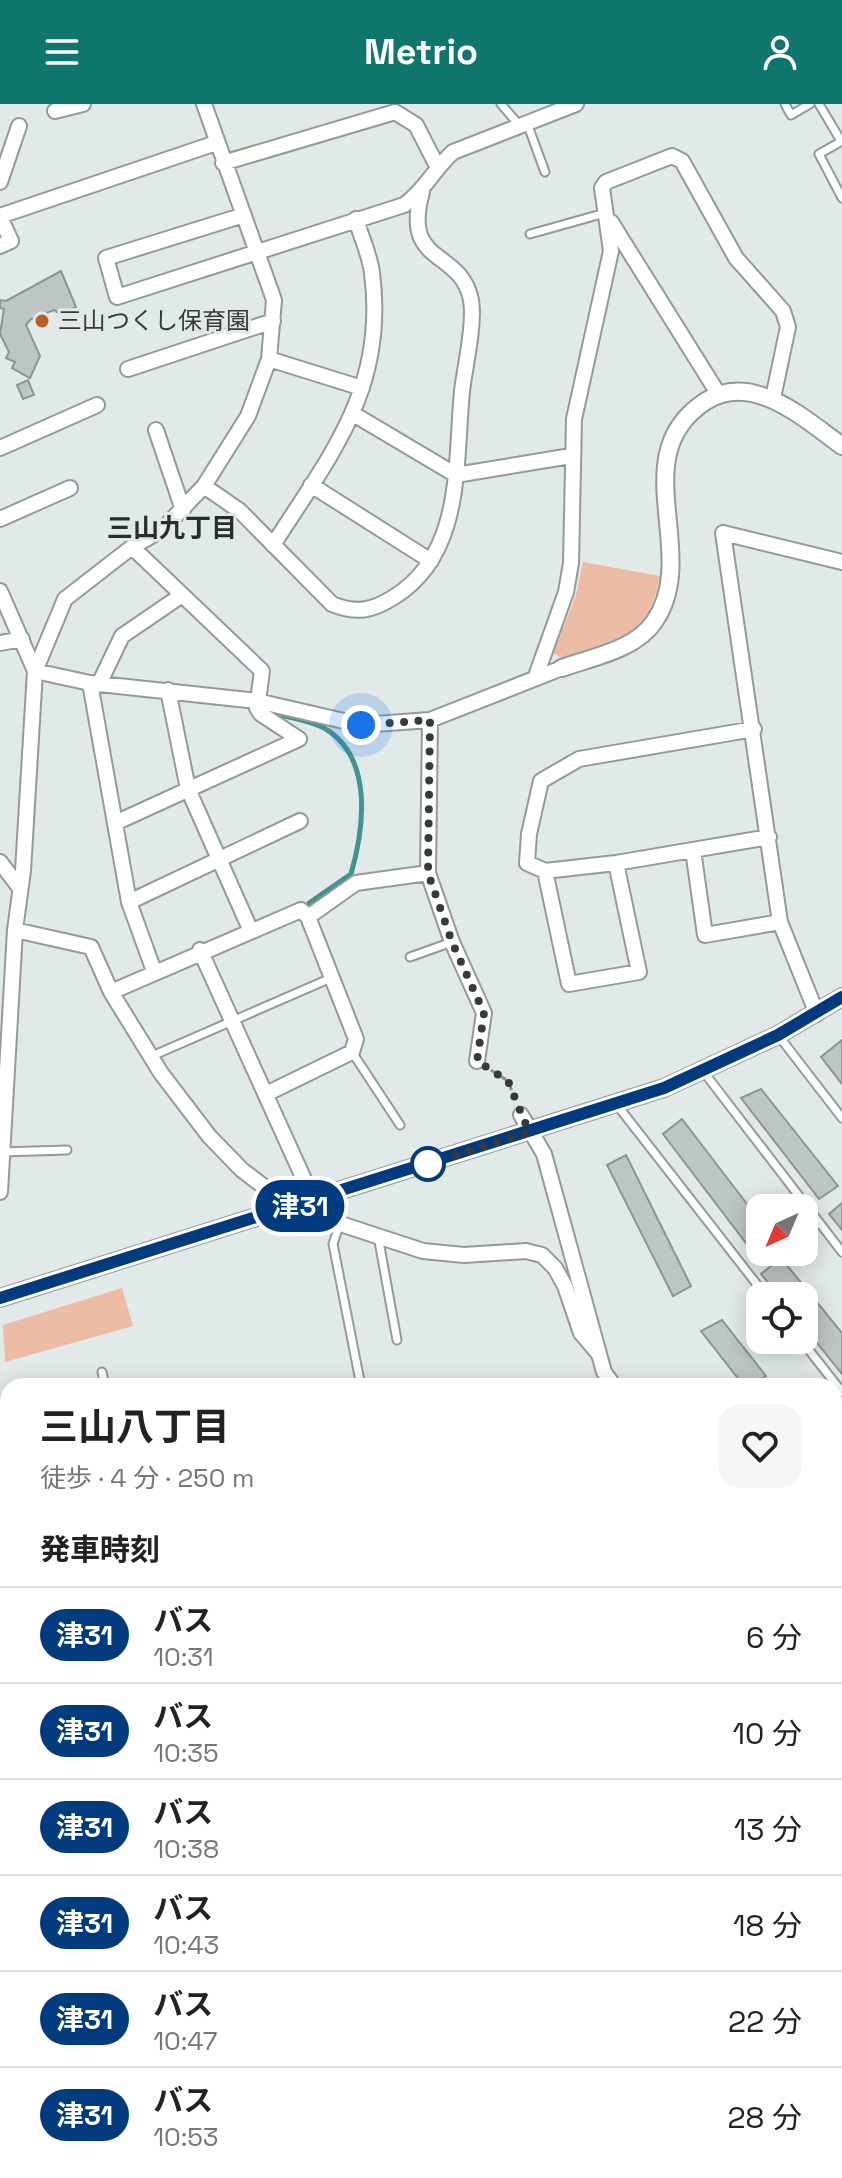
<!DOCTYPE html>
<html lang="ja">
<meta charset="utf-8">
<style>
body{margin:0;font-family:"Space Grotesk","Noto Sans JP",sans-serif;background:#f6f6f6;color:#222;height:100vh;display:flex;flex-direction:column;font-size:30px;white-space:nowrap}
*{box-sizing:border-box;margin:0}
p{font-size:26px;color:#767676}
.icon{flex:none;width:44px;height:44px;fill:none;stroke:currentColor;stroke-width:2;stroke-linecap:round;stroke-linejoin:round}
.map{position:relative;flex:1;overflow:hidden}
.drawer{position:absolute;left:0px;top:1274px;width:842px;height:800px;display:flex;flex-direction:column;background:#fff;border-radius:24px 24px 0 0;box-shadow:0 4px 20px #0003}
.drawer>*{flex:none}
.badge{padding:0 16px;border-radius:26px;font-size:28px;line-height:52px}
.needle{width:52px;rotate:224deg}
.fabs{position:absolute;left:746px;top:1090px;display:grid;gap:16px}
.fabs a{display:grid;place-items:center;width:72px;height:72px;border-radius:16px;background:#fff;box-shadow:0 4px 20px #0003;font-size:40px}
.you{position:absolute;width:40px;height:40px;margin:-20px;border:6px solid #fff;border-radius:50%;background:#1a73e8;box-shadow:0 0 0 12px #1a73e833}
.map>.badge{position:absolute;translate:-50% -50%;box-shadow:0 0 0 4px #fff}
h2{padding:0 40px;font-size:30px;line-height:72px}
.round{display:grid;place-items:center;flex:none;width:84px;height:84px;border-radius:24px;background:#f6f6f6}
.summary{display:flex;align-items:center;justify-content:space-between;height:136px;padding:0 40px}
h1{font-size:38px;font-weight:700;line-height:60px}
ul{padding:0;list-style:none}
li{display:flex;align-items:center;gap:24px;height:96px;padding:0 40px;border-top:2px solid #e0e0e0}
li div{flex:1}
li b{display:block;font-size:30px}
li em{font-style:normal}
li .badge{min-width:88px;font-weight:700;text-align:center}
header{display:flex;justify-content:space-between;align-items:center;height:104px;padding:0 40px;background:#0f766e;color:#fff;font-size:36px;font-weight:700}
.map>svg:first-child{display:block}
.green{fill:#edbca4}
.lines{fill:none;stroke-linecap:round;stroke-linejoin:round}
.stream{stroke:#41948f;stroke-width:5}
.building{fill:#bec5c5;stroke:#8d9493;stroke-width:2}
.service-casing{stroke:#949a9a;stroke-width:11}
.minor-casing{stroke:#949a9a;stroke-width:18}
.tertiary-casing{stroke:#949a9a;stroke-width:20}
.path{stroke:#8a8f8f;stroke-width:3;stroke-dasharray:6 6;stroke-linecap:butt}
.service{stroke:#fff;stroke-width:7}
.minor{stroke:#fff;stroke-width:14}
.tertiary{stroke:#fff;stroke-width:16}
.line-casing{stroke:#fff;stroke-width:18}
.line{stroke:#003b80;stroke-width:12}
.walk{stroke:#373a3a;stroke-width:8;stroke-dasharray:0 14.4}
.poi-dot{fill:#be5d1e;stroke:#e2eae9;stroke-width:3}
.stop-dot{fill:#fff;stroke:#003b80;stroke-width:4}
.labels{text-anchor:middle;stroke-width:6;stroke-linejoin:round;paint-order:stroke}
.poi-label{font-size:24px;fill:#373a3a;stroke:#e2eae9;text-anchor:start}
.neighbourhood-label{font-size:26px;font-weight:bold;fill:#282e2d;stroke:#e2eae9}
</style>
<header><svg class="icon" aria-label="menu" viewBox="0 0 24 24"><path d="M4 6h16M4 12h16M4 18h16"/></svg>Metrio<svg class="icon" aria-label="person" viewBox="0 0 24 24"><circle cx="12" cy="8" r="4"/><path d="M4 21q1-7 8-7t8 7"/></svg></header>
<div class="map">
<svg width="842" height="2074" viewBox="0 0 842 2074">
<rect width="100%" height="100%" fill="#e2eae9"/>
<path class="green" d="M583,458L660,472C648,536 620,534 565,556L553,549L576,491Z
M122,1184L133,1222L5,1258L3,1221Z
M837,1297L842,1304V1436L834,1442Z"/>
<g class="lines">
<path class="stream" d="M270,609C287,613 309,616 324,624C374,653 364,725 351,770L309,799"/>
</g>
<path class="building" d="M61,167L76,203L60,210L54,206L31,215L26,221L40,252L30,274L12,264L15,258L6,254L9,248L0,230L4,205L0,204V196L6,197Z
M28,276L34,291L23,295L17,281Z
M842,936V980L821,953Z
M761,985L838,1082L819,1095L741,994Z
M682,1015L760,1117V1135L749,1143L663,1030Z
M626,1051L691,1182L673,1192L607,1061Z
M842,1099V1126L829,1110Z
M781,1154L842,1229V1270L804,1223V1192H779L761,1170Z
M722,1216L766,1272L752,1282H744L701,1227Z
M8,1657V1724L2,1725L0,1658Z
M290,2066L278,2067V2074H199V2068L151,2067Z"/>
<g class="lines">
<defs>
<path id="service" d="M501,0L520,22
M785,0L791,11L810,0
M819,0L841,37
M527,19L545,68
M842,37L819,50L842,94
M530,130L605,109
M410,853L452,838
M778,931L842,1014
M352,948L400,1021
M152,952L331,874
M703,967L842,1148
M617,1001L766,1192
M2,1048L67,1046
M340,1119L333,1140L361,1282
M378,1132L397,1236
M801,1236L842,1288
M102,1268L105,1282
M834,1719L842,1743"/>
<path id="minor" d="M55,7L83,0
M223,59L395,8L416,21L437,62
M0,78L19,22
M244,111L106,154L117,193L404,101C425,86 434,65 453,48L576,0
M0,112L216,39
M0,113L11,137L0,142
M611,118L719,291
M269,255L362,284
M128,265L273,217
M355,311L456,371L571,352
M156,326L183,406
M0,344L97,301
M311,381L431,457
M204,382L240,407L332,500C356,510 372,507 394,493C464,450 455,358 462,287C465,262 475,220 471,196C461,144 401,163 422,88
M0,415L70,384
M273,441C331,350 387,284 372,169C370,151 361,133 356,115
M0,487L35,567L90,579L257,597L361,621L430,616L562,564
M0,539L22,535
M536,572L566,488L571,459L574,315L611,147L602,84L606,78L672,52L682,57L736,154L783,207L788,223L773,294
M100,578L122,532L182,491
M90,579L129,798L154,867
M168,586L188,685L250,825
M430,616L428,769L452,838L484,909L477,957
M754,625L579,655L541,677L529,730L527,759L545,767L616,759L769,733
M115,719L299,635L261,610L257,604L262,567L132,443
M693,746L705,831L780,818
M0,758L19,783
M545,767L569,880L639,868L616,759
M129,798L300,717
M15,826L91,843L111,888L161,969L209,1032L242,1066L292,1104L423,1147L464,1151L526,1147L542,1151L555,1164L565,1182L581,1229L598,1249
M200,846L307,1082
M111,888L301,806L308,813
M817,910L780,818L723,429L842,458
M266,990L352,948L356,935L308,813L356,779L428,769
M521,1011L544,1050L604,1268L614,1282
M0,1088L15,826L23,767L35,567L65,495L132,443L162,426L204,382L248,312L269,255L274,196L204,0
M834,1462L842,1456
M0,1489L8,1486
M834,1526L842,1536
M0,1757L8,1756
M834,1769L842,1766
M0,1803L8,1821
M834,1828L842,1851
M0,1876L8,1879
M834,2050H842
M95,2066L97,2074
M477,2066L479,2074
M692,2066L695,2074"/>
<path id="tertiary" d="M562,564C592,553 635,546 654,518C702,450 622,351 706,297C753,267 806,316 842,342
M0,1194L664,984L778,931L842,893"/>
</defs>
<use href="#service" class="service-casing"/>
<use href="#minor" class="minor-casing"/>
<use href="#tertiary" class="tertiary-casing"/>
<path class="path" d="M491,966L508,977L515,995"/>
<use href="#service" class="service"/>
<use href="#minor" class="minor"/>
<use href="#tertiary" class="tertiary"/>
</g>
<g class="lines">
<defs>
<path id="line" d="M0,1194L664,984L778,931L842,893"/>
</defs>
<use href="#line" class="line-casing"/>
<use href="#line" class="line"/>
<path class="walk" d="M361,621L430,616L428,769L452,838L484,909L477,957L508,977L529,1028L416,1064L428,1060"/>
</g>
<circle class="poi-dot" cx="42" cy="217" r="8"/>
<circle class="stop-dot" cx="428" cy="1060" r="16"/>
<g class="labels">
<g class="poi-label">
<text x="58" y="225">三山つくし保育園</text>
</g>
<g class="neighbourhood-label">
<text x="172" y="433">三山九丁目</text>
</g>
</g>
</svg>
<div class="fabs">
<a><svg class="needle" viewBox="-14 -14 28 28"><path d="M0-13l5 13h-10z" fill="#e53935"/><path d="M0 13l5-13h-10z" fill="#767676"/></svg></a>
<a><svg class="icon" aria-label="locate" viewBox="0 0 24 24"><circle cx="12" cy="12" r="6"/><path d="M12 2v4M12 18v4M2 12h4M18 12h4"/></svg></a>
</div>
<div class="you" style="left:361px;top:621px"></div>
<b class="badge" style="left:300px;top:1102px;background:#003b80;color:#fff">津31</b>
<section class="drawer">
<div class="summary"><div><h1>三山八丁目</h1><p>徒歩 · 4 分 · 250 m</p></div><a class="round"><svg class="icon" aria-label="heart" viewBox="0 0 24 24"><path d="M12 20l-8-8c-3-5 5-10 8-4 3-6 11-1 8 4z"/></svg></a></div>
<h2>発車時刻</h2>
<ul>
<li><span class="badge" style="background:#003b80;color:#fff">津31</span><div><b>バス</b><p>10:31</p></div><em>6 分</em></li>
<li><span class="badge" style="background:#003b80;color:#fff">津31</span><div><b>バス</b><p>10:35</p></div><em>10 分</em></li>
<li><span class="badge" style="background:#003b80;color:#fff">津31</span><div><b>バス</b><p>10:38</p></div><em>13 分</em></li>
<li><span class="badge" style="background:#003b80;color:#fff">津31</span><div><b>バス</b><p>10:43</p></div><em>18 分</em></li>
<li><span class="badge" style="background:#003b80;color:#fff">津31</span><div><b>バス</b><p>10:47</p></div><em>22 分</em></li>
<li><span class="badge" style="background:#003b80;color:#fff">津31</span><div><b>バス</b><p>10:53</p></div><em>28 分</em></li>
</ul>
</section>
</div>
